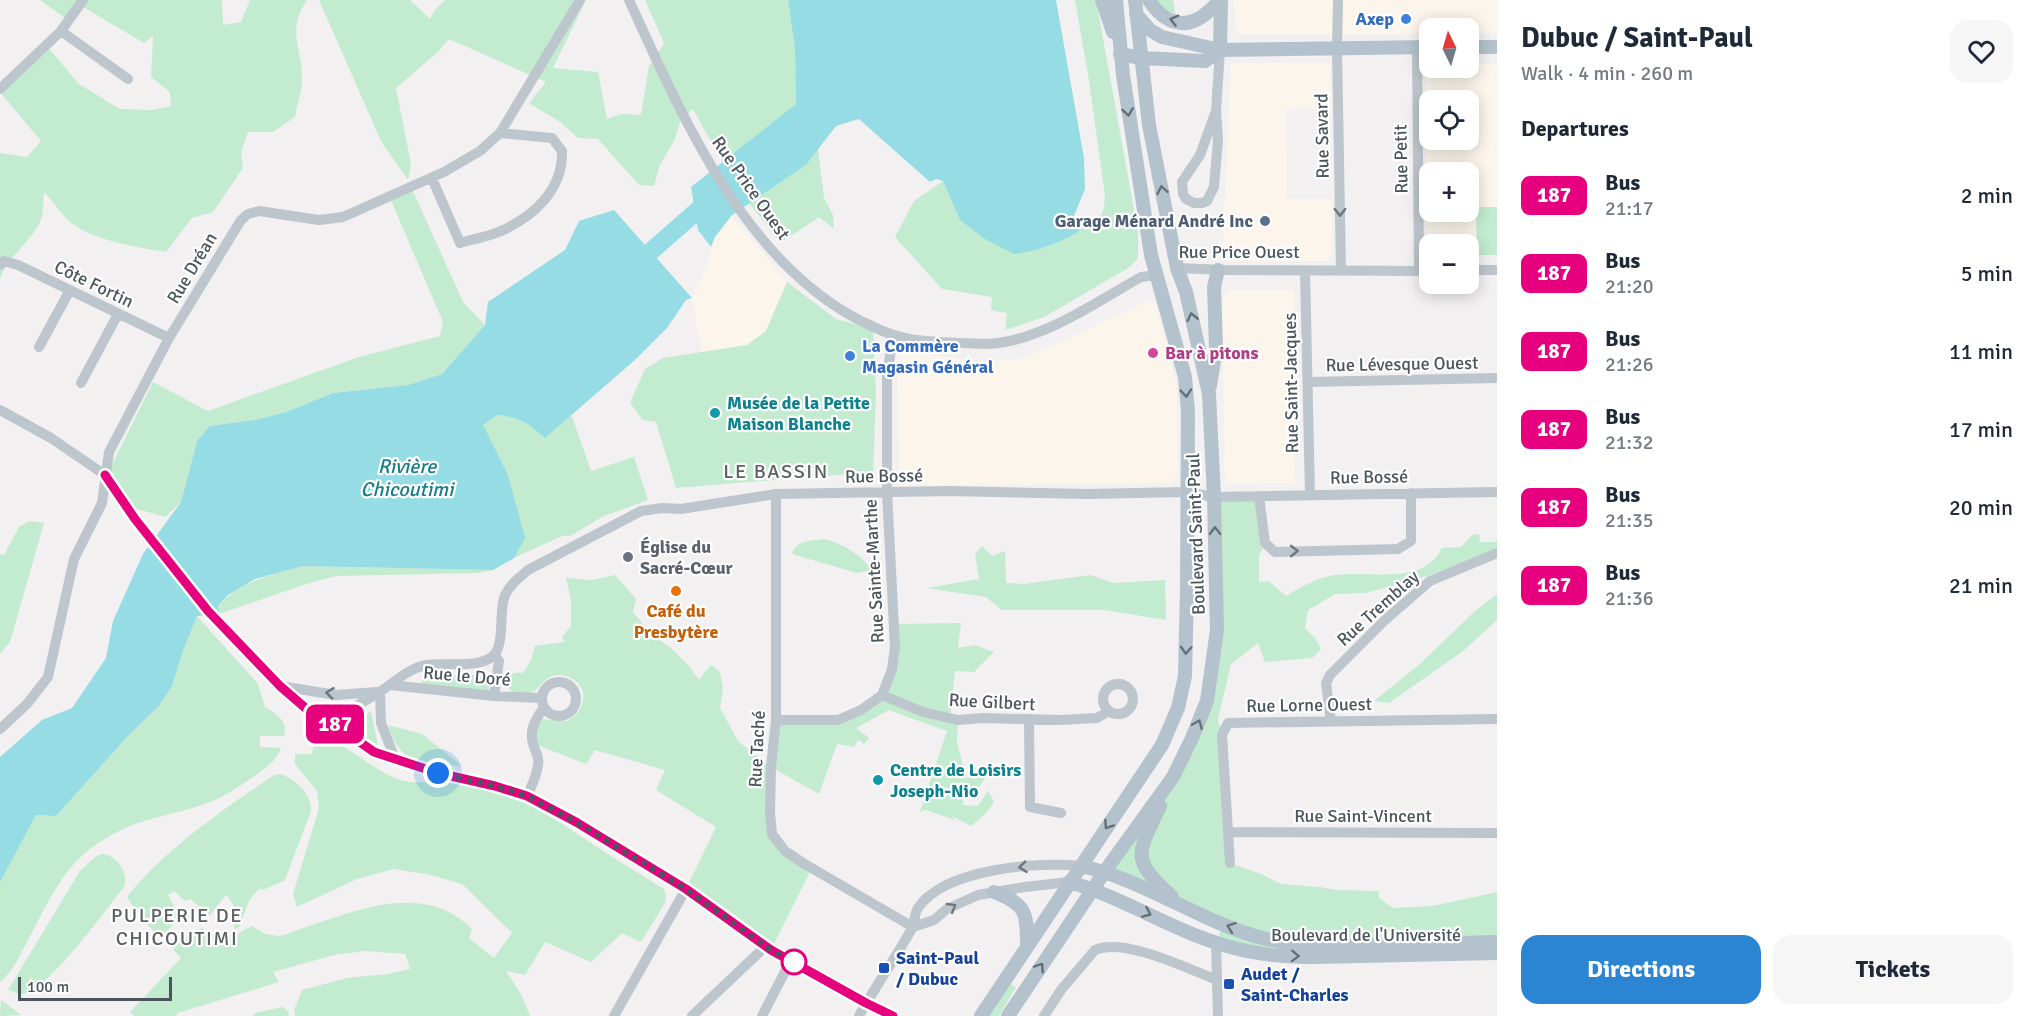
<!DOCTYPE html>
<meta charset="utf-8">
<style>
body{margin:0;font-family:Signika,sans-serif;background:#f6f6f7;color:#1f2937;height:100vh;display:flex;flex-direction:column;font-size:22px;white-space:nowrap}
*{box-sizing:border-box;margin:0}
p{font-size:20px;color:#747a83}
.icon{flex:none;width:33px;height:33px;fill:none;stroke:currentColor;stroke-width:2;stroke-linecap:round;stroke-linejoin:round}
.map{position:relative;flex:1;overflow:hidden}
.sheet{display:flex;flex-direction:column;background:#fff;width:540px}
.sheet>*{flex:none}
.badge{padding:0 12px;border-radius:9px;font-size:21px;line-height:39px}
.needle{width:39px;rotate:355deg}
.controls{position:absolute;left:1419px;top:18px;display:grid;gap:12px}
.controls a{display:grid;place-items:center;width:60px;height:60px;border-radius:12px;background:#fff;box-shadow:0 3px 15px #0003;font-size:30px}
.scale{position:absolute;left:18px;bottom:15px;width:154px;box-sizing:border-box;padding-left:6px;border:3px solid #4a555c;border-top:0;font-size:16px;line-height:21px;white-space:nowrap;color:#4a555c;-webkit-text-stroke:4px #fff;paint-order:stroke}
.you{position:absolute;width:30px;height:30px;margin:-15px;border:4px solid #fff;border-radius:50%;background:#1a73e8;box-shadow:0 0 0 9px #1a73e833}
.map>.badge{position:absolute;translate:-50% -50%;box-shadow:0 0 0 3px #fff}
h2{padding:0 24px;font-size:22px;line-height:54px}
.round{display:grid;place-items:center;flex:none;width:63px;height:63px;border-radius:18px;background:#f6f6f7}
.overview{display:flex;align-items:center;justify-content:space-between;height:102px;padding:0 24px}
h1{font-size:28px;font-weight:800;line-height:45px}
.action{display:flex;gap:12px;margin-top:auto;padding:12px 24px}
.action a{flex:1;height:69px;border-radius:18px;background:#2b85d2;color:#fff;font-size:24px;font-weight:800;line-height:69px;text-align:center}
.action a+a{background:#f6f6f7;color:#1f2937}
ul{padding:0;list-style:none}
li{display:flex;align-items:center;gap:18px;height:78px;padding:0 24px}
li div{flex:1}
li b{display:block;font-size:22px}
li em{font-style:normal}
li .badge{min-width:66px;font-weight:700;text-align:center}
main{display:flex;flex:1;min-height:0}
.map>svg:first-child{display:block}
.commercial{fill:#fbf5ec;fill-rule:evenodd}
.green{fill:#c3ebcf}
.water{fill:#95dce4}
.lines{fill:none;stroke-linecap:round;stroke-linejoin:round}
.river{stroke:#95dce4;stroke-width:18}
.minor{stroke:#bdc6cc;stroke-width:10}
.major{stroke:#b3c2cc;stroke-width:14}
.oneway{stroke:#647078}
.oneway2{stroke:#6c777e}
.line-casing{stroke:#fff;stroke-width:14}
.line{stroke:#e6007e;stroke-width:9}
.walk{stroke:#4a555c;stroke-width:6;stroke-dasharray:0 10.8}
.shop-dot{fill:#3f7fe0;stroke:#fff;stroke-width:2}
.service-dot{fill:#5c6f8a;stroke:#fff;stroke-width:2}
.hotel-dot{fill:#d1479c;stroke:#fff;stroke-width:2}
.culture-dot{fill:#0f9aa8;stroke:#fff;stroke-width:2}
.worship-dot{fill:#6b7280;stroke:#fff;stroke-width:2}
.food-dot{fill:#e8710a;stroke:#fff;stroke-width:2}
.stop-dot{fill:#fff;stroke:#e6007e;stroke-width:3}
.transit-dot{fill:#1a4fb4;stroke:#fff;stroke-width:2}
.labels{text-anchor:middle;stroke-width:4.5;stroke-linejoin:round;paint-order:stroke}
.shop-label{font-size:18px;font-weight:bold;fill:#366cbe;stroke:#fff;text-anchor:end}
.street-label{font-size:18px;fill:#4a555c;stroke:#fff}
.service-label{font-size:18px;font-weight:bold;fill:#4e5e75;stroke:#fff;text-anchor:end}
.hotel-label{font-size:18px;font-weight:bold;fill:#b23c85;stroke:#fff;text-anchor:start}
.culture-label{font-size:18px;font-weight:bold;fill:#0d838f;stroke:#fff;text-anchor:start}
.worship-label{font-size:18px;font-weight:bold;fill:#5b616d;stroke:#fff;text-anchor:start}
.food-label{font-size:18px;font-weight:bold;fill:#c56008;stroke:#fff}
.transit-label{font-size:18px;font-weight:bold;fill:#164399;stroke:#fff;text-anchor:start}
.water-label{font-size:20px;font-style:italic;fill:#197d8a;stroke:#fff}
.neighbourhood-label{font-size:20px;letter-spacing:1.5px;fill:#5d6164;stroke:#fff}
</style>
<main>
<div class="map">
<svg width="1497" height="1016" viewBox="0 0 1497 1016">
<rect width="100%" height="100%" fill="#f2f0f1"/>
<path class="commercial" d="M1233,0H1497V34H1469L1468,28H1430L1429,34H1237Z
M1231,63H1330L1331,108L1286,109L1287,199H1332L1331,255L1327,261H1222Z
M1426,63H1429L1430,68H1468L1469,64H1497V207L1476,208L1477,255L1469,256L1468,244H1430L1429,252ZM1430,100H1468V140H1430ZM1430,172H1468V212H1430Z
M732,215L787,282L766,331L747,345L702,353L692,298L708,263L711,247L715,237Z
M1229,290H1294L1295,483L1225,484L1222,308L1224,295Z
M1146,301L1156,304L1177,387L1178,474L1171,483L899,486L897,361L904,352L985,362L1020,359L1051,347Z"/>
<path class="green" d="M40,0H222L223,25L241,22L250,0H307C286,32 302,46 302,79C302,91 297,105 295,117L273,132H248L241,152L243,168L213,212L192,218L166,252C137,247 91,241 68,220C60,212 52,201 44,192C43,201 44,212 41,220C31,243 8,255 0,279V153L27,157L41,141L0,92L45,44L79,84L120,109L152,110L171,106L170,92L151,77L153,36L144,43L80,5L68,20Z
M319,0H410L430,19L435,10L445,0H586L553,68L598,72L607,119L621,114L641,115L649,66L664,43L645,0H788L795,49L796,104L762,133L728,172L693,109L681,120L674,141L660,165L654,186L639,185L598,139L578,138L560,122L529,103L546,82L449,39L439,51L396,88L411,164L408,180L381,141Z
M1075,0H1096L1138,232V258L1130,267L1044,317L1005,330L1007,313L994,311L991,309L992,297L942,289L895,237L914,201L943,181L960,220L1036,250L1077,233L1090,219L1101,215L1104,208L1105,196L1089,80Z
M1155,0H1173L1176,17L1169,14Z
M818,149L824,198L833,215L834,229L819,217L780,243L749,203L806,165Z
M412,189L463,302L485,325L442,374L408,385L333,393L286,412L255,420L197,441L181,502L165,517L134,508L116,484L110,469L153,382L208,411L359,357L440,336L443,322L390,198Z
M1476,207H1497V255H1477Z
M787,282L836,319L873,329L876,392L873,472L676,488L656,422L643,420L630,403L645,369L663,358L747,345L766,331Z
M571,414L591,471L634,457L648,500L604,516L570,536H562L514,558L524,537L508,475L482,425L497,415C520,418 527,422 545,437Z
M1259,496L1265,543L1259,556V582L1269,581L1286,596C1300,587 1314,580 1329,576C1365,568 1422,589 1442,548L1461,547L1472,535L1479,534L1480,542H1495L1497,539V549L1473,560L1415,580L1365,593L1335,594L1308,610L1305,628L1315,638L1321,649L1312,658L1265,662L1258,643L1231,664L1218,719L1222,735L1230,863L1261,874L1281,884L1320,887L1336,890L1379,891V898L1393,908L1433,906L1497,892V953L1315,957L1216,943L1223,925L1105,871L1192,738L1217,630L1214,497Z
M29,521L44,523L10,642L0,654V554L4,555L19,527Z
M824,539C843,544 860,554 872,570L857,573L792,554C796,540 811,541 824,539Z
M982,546L992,556L1005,551L1006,583L1025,584L1090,575L1113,583L1165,580L1166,620L1105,610H1002L986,597L927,588L979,579L975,554Z
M303,566L493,570L476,573L336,576L306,584L219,614L218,607C240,580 272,575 303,566Z
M615,575L636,599L633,612L650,633L671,648L690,667L699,680L711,665L720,672L723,688L720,708L738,741L770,767L776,720H838L882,695L892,669L893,624L961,623L958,648L975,645L994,652L974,672L955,671L950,718L958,720L957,742L966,778L978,775L984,765L986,777L979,787L964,786L963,805L978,806L988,791L994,802L986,813L971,826L952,816L955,820L926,810L920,812L947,731L889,710L856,728L869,738L864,744L858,740L854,747L837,744L819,794L771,767L772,834L812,868L771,950L686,889L716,827L656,790L665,770L595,750L586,764L537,745L534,726L541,719L567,721C574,717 580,712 582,704C584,698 584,691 580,686C577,681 572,678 566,676C542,670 543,693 526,693C523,693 515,693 512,691C505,688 507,675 514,673C517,672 520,673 523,673L531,660L535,646L565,642L562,637L571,626V600L566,578L592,580Z
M1497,594V620L1463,651L1389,703L1374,701L1420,664L1475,611Z
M197,616L258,684L265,707C277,714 288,721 284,736H260V747L281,748C276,762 265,768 253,777C237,788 221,799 202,805C173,815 142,818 115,833C65,859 53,894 28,940C20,955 13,971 0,982V881L36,815L56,816L129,735L159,706L172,686L183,651Z
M435,675H484L490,680L489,690L488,692L422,688L421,683L424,678Z
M313,702L343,704L329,715Z
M371,711L378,745L348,727Z
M388,725L422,734L462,766C425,764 400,766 388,725Z
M315,736C345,741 368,767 395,778C409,784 421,782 436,782C456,783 479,788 498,793C538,805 572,831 606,853C625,865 645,877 664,889L666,896L665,903L641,942L622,933L591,962L545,942L525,975L506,971L521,994L530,1016H295L294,1010L302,990L347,978L387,974L410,969L405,954L366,951L334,955L273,972L279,982L178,1013L176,1016H134L130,1012L181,958L173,949L193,931L202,928C227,943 228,939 252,926L265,934L279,936C290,934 299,929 309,926C363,908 426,883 472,929L469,938L494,958L512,933L462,884L427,874L393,869L357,879L297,907L293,894L319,808L317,791L295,764V754H312Z
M280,774C296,779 312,794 311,811L285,880L263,890L260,889C246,899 246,912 239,927L236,929L233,925C239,912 235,905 226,895L210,915L190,899L185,901L174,891L168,895L180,918L160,937L143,921L127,897C165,849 223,810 274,775Z
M101,854C116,854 130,873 124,887C107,908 47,992 22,994C18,994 12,991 8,990L80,871L95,857Z
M1010,984L1016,987L999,1016H989Z
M1,1000L21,1015L0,1016Z
M283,1007L288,1011L289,1016H253L255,1013Z"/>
<path class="water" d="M788,0H1056L1084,158L1085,189L1073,218L1090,219L1077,233L1059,242L1036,250L1014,254L985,239L960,220L943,181L936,179L930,182L859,119L836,126L806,165L732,215L715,237L711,247L698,230L691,187L796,104L795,49Z
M614,210L692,298L686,300L667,328L636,359L545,438C527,422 520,418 497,415L483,425L508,475L525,538L514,558L493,570L303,566L255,579L228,595L218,606L219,614L197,616L183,651L172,686L159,706L129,735L56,816L36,815L0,882V757L42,720L72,708L106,658L113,621L143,554L181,502L197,441L210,426L255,420L286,412L333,393L408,385L442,374L485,325L488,302L565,250L579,221Z"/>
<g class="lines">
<path class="river" d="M633,267L714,196"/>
<path class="minor" d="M629,0C681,114 743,261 861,321C872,326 883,332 894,335C916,342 939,342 962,343C973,343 986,345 998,343C1047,337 1098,301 1141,277L1157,275
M1338,0L1337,49L1341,271
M61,31L128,79
M1417,48L1419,271
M0,89L61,31L83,0
M1216,111L1200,155L1182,182L1183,194L1186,199L1194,203H1202L1207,201L1214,187L1218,140L1216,111L1220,50
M434,183L460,243C473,239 488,237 501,231C534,216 563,190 562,151L552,138L500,133
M0,265L4,261L18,265L169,338
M1177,268L1224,270L1430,271
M1468,270H1497
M1305,271L1310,495
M39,347L70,290
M1308,382L1497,378
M81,383L118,314
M0,410L51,438L105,475L135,519L208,611L280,686L310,712L330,721L374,751L438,773L495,786L527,797L576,822L686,889L771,950L893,1016
M776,494V720L771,767L770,813L772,834L785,851L803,863L913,927
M1259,496L1265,543L1275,552L1398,549L1411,541V493
M542 699a17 17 0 1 1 34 0a17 17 0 1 1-34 0Z
M1103 699a15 15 0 1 1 30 0a15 15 0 1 1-30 0Z
M390,685L494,696L541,698
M280,686L336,695L377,692
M380,692L381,723L395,759
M882,695L892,669L895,647L887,492V377L893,335
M494,696L499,661L495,655
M776,720H838L861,710L882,695L923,712L958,720L982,718L1060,720L1097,718L1109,711
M330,721C346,712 362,703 378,693C394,683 407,669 426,665C444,662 479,669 493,656C505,645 499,613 504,598C508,586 519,578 528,570L641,511L662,508L681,509L776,494L949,491L1087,494L1186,492L1214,497L1497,492
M1029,721L1030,807L1061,813
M1331,721L1326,683L1330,675L1385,620L1430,581L1497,553
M0,729L27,704L48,677L74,559L102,503L109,452L169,338L241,220L248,214L259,211L319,220L343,217L444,172L480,151L500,133L580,0
M527,797C531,787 537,775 538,765C540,758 536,753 534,747C528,731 535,720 544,707
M1228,832L1497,833
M1230,863L1222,735L1228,723L1497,719
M913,927L934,920L947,909L978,895L1025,887L1069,882
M1216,943L1218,1016
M614,1016L686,889
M692,1016L767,945
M762,1016L791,960
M859,1016C875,987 895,959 911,930C915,923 914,914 918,908C944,869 1038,861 1081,866
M1044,1016L1061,990L1095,950C1124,937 1188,969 1217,980"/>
<path class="major" d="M1102,0L1113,32
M1149,0C1159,17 1178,30 1198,19C1206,15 1214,6 1221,0
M1136,14L1150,30L1162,37L1220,50L1430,47
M1468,47H1497
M1220,50L1221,0
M1120,54L1141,58L1205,61L1220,50
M1210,386L1216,348L1214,287L1218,270
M1160,806C1137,855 1130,858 1172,897
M1081,866C1142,879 1194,918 1255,936C1298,948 1343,946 1387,945C1424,944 1460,943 1497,942
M1069,882C1130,899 1184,939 1247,951C1284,959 1323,957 1360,956C1406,955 1451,954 1497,953
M994,892C1025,904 1027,911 1027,943
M981,1016L1162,745L1178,708L1185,676L1187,588L1188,411L1185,377L1151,255L1123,75L1116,0
M1008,1016L1105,871L1173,777L1192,738L1207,701L1217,630L1214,497L1209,394L1186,292L1177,268L1149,125L1135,0"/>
</g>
<defs><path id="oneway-chevron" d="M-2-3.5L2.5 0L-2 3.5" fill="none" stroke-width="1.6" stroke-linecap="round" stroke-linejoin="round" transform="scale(1.5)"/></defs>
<g class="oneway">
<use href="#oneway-chevron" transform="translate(1174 20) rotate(-166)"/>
<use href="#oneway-chevron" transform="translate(1128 112) rotate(81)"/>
<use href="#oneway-chevron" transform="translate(1162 190) rotate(-101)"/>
<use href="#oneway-chevron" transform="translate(1192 317) rotate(-103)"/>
<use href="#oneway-chevron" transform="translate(1186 393) rotate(85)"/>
<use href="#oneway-chevron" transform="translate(1215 531) rotate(-91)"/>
<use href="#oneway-chevron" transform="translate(1186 650) rotate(93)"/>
<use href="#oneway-chevron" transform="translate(1198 724) rotate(-68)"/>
<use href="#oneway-chevron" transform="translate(1108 825) rotate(124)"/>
<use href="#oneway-chevron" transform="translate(1147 913) rotate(24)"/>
<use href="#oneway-chevron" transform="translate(1231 927) rotate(-160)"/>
<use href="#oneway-chevron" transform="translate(1295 956) rotate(2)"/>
<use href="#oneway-chevron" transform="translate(1040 967) rotate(-56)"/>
</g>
<g class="oneway2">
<use href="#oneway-chevron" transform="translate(1340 212) rotate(89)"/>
<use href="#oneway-chevron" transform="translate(1294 551) rotate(-1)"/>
<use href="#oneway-chevron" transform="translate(330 693) rotate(-173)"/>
<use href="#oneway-chevron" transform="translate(1023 867) rotate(173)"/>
<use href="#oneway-chevron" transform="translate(952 907) rotate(-30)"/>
</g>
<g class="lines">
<defs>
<path id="line" d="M105,475L135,519L208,611L280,686L310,712L330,721L374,752L438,773L495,786L527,796L576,822L686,889L771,950L866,1003L893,1016"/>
</defs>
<use href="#line" class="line-casing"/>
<use href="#line" class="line"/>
<path class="walk" d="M438,773L495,786L527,796L576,822L686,889L771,950L794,962"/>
</g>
<g class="shop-dot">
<circle cx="1406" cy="19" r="6"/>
<circle cx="850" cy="356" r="6"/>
</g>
<circle class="service-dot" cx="1265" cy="221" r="6"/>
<circle class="hotel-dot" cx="1153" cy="353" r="6"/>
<g class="culture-dot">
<circle cx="715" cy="413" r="6"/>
<circle cx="878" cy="780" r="6"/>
</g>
<circle class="worship-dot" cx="628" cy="557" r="6"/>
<circle class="food-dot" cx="676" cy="591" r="6"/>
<circle class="stop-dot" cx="794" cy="962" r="12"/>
<g class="transit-dot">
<rect x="878" y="962" width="12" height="12" rx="3"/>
<rect x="1223" y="978" width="12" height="12" rx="3"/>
</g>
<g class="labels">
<g class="shop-label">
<text x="1394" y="25">Axep</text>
<text x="862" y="352" text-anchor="start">La Commère<tspan x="862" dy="21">Magasin Général</tspan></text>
</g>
<g class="street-label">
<text transform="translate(1322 136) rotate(-91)" y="6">Rue Savard</text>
<text transform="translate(1401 159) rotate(-91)" y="6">Rue Petit</text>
<text transform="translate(751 188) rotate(55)" y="6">Rue Price Ouest</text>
<text x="1239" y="258">Rue Price Ouest</text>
<text transform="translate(192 268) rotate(-59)" y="6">Rue Dréan</text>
<text transform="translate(94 284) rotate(26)" y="6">Côte Fortin</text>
<text transform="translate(1402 364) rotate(-1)" y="6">Rue Lévesque Ouest</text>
<text transform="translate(1291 383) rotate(-91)" y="6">Rue Saint-Jacques</text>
<text transform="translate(884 476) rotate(-1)" y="6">Rue Bossé</text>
<text transform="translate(1369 477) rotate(-1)" y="6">Rue Bossé</text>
<text transform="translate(1196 534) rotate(-92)" y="6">Boulevard Saint-Paul</text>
<text transform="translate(874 571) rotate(-93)" y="6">Rue Sainte-Marthe</text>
<text transform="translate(1378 608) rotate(-42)" y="6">Rue Tremblay</text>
<text transform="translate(467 676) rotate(5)" y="6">Rue le Doré</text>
<text transform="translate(992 702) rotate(3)" y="6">Rue Gilbert</text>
<text transform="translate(1309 705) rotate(-1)" y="6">Rue Lorne Ouest</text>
<text transform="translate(757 749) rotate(-87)" y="6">Rue Taché</text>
<text x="1363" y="822">Rue Saint-Vincent</text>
<text x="1366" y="941">Boulevard de l'Université</text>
</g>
<g class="service-label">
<text x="1253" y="227">Garage Ménard André Inc</text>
</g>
<g class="hotel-label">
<text x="1165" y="359">Bar à pitons</text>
</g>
<g class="culture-label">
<text x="727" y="409">Musée de la Petite<tspan x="727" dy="21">Maison Blanche</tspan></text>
<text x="890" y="776">Centre de Loisirs<tspan x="890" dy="21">Joseph-Nio</tspan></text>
</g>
<g class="worship-label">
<text x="640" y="553">Église du<tspan x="640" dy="21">Sacré-Cœur</tspan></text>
</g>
<g class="food-label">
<text x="676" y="617">Café du<tspan x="676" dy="21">Presbytère</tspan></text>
</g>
<g class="transit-label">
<text x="896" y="964">Saint-Paul<tspan x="896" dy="21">/ Dubuc</tspan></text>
<text x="1241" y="980">Audet /<tspan x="1241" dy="21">Saint-Charles</tspan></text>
</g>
<g class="water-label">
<text x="407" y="473">Rivière<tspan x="407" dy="23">Chicoutimi</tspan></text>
</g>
<g class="neighbourhood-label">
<text x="776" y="478">LE BASSIN</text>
<text x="177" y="922">PULPERIE DE<tspan x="177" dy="23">CHICOUTIMI</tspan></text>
</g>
</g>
</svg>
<div class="controls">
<a><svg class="needle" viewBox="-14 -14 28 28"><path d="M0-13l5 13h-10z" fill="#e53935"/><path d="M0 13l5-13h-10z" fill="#747a83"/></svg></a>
<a><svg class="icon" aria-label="locate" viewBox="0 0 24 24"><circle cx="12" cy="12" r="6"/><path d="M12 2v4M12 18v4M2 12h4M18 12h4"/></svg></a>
<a>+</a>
<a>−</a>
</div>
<div class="scale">100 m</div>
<div class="you" style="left:438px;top:773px"></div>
<b class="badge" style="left:335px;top:724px;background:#e6007e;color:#fff">187</b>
</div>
<section class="sheet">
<div class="overview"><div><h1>Dubuc / Saint-Paul</h1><p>Walk · 4 min · 260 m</p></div><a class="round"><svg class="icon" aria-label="heart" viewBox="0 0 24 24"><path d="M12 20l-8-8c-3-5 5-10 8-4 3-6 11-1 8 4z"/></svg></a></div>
<h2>Departures</h2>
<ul>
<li><span class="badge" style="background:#e6007e;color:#fff">187</span><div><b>Bus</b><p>21:17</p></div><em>2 min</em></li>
<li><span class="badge" style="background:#e6007e;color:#fff">187</span><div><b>Bus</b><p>21:20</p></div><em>5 min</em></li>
<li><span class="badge" style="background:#e6007e;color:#fff">187</span><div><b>Bus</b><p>21:26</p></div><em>11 min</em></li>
<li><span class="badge" style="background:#e6007e;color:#fff">187</span><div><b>Bus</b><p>21:32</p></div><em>17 min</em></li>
<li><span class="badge" style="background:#e6007e;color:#fff">187</span><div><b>Bus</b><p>21:35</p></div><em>20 min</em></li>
<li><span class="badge" style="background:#e6007e;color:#fff">187</span><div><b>Bus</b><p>21:36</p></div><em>21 min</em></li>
</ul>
<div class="action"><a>Directions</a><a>Tickets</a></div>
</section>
</main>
